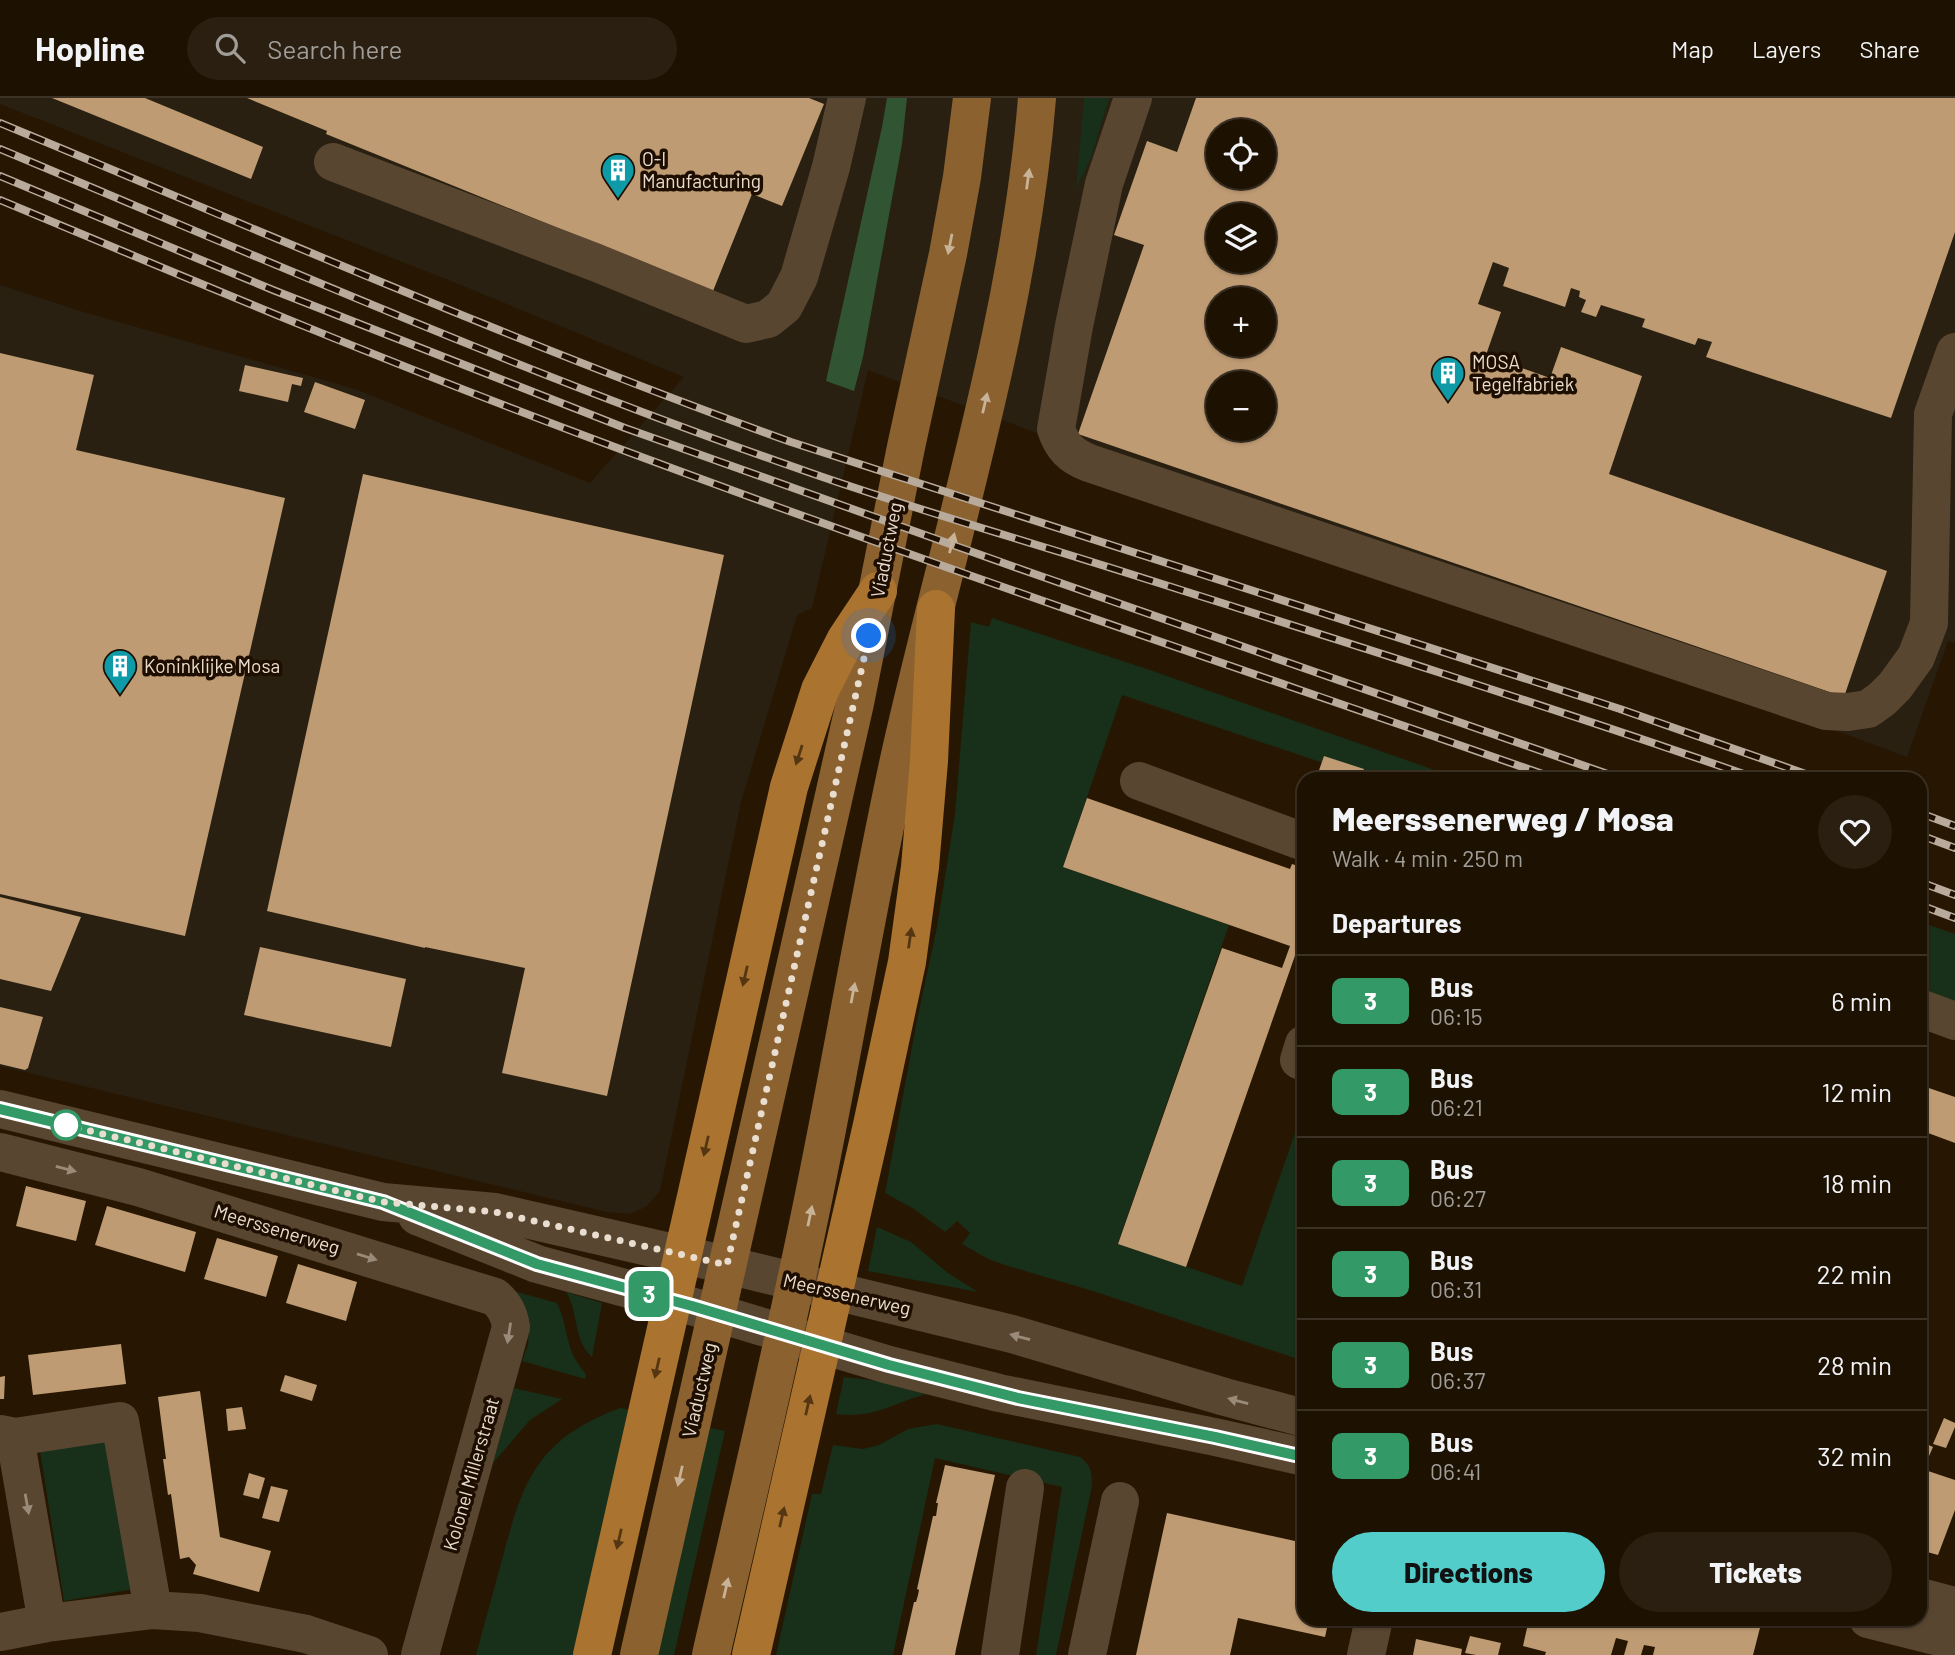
<!DOCTYPE html>
<meta charset="utf-8">
<style>
body{margin:0;font-family:Barlow,sans-serif;background:#2a1f11;color:#f1f3f6;height:100vh;display:flex;flex-direction:column;font-size:26px;white-space:nowrap}
*{box-sizing:border-box;margin:0}
p{font-size:23px;color:#a09d99}
.icon{flex:none;width:38px;height:38px;fill:none;stroke:currentColor;stroke-width:2;stroke-linecap:round;stroke-linejoin:round}
.map{position:relative;flex:1;overflow:hidden}
.drawer{position:absolute;left:1297px;top:674px;width:630px;height:854px;display:flex;flex-direction:column;background:#1d1102;border-radius:21px;box-shadow:0 2px 5px #0004,0 0 0 2px #3b3124}
.drawer>*{flex:none}
.badge{padding:0 14px;border-radius:10px;font-size:24px;line-height:46px}
.controls{position:absolute;left:1206px;top:21px;display:grid;gap:14px}
.controls a{display:grid;place-items:center;width:70px;height:70px;border-radius:50%;background:#1d1102;box-shadow:0 2px 5px #0004,0 0 0 2px #3b3124;font-size:35px}
.you{position:absolute;width:35px;height:35px;margin:-18px;border:5px solid #fff;border-radius:50%;background:#1a73e8;box-shadow:0 0 0 10px #1a73e833}
.map>.badge{position:absolute;translate:-50% -50%;box-shadow:0 0 0 4px #fff}
h2{padding:0 35px;font-size:26px;line-height:63px}
.round{display:grid;place-items:center;flex:none;width:74px;height:74px;border-radius:37px;background:#2a1f11}
.head{display:flex;align-items:center;justify-content:space-between;height:119px;padding:0 35px}
h1{font-size:33px;font-weight:800;line-height:52px}
.cta{display:flex;gap:14px;margin-top:auto;padding:14px 35px}
.cta a{flex:1;height:80px;border-radius:42px;background:#53cdc9;color:#111;font-size:28px;font-weight:800;line-height:80px;text-align:center}
.cta a+a{background:#2a1f11;color:#f1f3f6}
ul{padding:0;list-style:none}
li{display:flex;align-items:center;gap:21px;height:91px;padding:0 35px;border-top:2px solid #3b3124}
li div{flex:1}
li b{display:block;font-size:26px}
li em{font-style:normal}
li .badge{min-width:77px;font-weight:700;text-align:center}
header{display:flex;align-items:center;gap:42px;box-sizing:border-box;height:98px;padding:0 35px;background:#1d1102;border-bottom:2px solid #3b3124}
header strong{font-size:33px}
nav{display:flex;gap:38px;margin-inline-start:auto;font-size:24px}
.search{width:490px;height:63px;background:#2a1f11;display:flex;align-items:center;gap:18px;box-sizing:border-box;padding:0 24px;border-radius:38px;color:#a09d99;font-size:26px}
.map>svg:first-child{display:block}
.industrial{fill:#292011;fill-rule:evenodd}
.green{fill:#182f19}
.forest{fill:#315432}
.building{fill:#be9b73;fill-rule:evenodd}
.lines{fill:none;stroke-linecap:round;stroke-linejoin:round}
.minor{stroke:#594630;stroke-width:38}
.major{stroke:#8a612f;stroke-width:38}
.highway{stroke:#aa732f;stroke-width:38}
.rail-casing{stroke:#b8ab9c;stroke-width:8}
.rail{stroke:#1d0e00;stroke-width:5;stroke-dasharray:16;stroke-linecap:butt}
.oneway{fill:#c8b298}
.oneway2{fill:#553613}
.oneway3{fill:#9a8a78}
.line-casing{stroke:#fff;stroke-width:16}
.line{stroke:#396;stroke-width:10}
.walk{stroke:#e9ddd0;stroke-width:7;stroke-dasharray:0 12.6}
.stop-dot{fill:#fff;stroke:#396;stroke-width:3.5}
.labels{text-anchor:middle;stroke-width:7;stroke-linejoin:round;paint-order:stroke}
.poi-label{font-size:19px;fill:#e9ddd0;stroke:#1d0e00;text-anchor:start}
.street-label{font-size:19px;fill:#e9ddd0;stroke:#1d0e00}
</style>
<header>
<strong>Hopline</strong>
<div class="search"><svg class="icon" aria-label="search" viewBox="0 0 24 24"><circle cx="10" cy="10" r="6"/><path d="M15 15l6 6"/></svg>Search here</div>
<nav><a>Map</a><a>Layers</a><a>Share</a></nav>
</header>
<div class="map">
<svg width="1955" height="1557" viewBox="0 0 1955 1557">
<rect width="100%" height="100%" fill="#271702"/>
<path class="industrial" d="M0,0H1955V545L1948,543L1907,659L868,272L812,510L797,517L741,704L660,1093L647,1108L631,1116L607,1114L0,968V187L80,213L355,291L590,385L684,279L451,183L0,6ZM1218,33H1264V79H1218ZM1218,117H1264V163H1218ZM1218,201H1264V247H1218ZM1218,285H1264V331H1218Z"/>
<path class="green" d="M1084,0H1109L1091,60L1076,91Z
M992,520L1147,571L1460,681H1351L1353,675L1122,597L1063,769L1229,827L1118,1145L1242,1188L1304,1009V1263L1093,1193L1008,1168L988,1161L962,1146L970,1135L957,1123L945,1134L914,1111L885,1095L917,922L937,829L955,716L971,524L989,529Z
M1920,824L1955,836V906L1920,893Z
M877,1129L911,1144L948,1175L978,1194L868,1173Z
M506,1191L557,1205C570,1232 563,1250 586,1276L585,1281L522,1263L528,1247L529,1230Z
M566,1194L602,1205L592,1259C573,1242 579,1215 566,1194Z
M844,1279L887,1284L927,1296C893,1305 873,1321 836,1316Z
M514,1290L562,1301L530,1322L493,1365Z
M620,1310L630,1312L577,1557H476C485,1524 494,1491 503,1458C524,1379 539,1341 620,1310Z
M937,1326L1080,1359C1091,1367 1092,1374 1092,1388L1056,1557H1036L1062,1389L935,1360L893,1557H776L812,1396H821L833,1347L863,1351L879,1347L908,1331Z
M710,1330L725,1333L674,1557H657L694,1390Z
M110,1342L134,1491L64,1503L40,1353Z"/>
<path class="forest" d="M887,0H907L902,46L863,259L854,293L826,283L882,29Z"/>
<path class="building" d="M52,0H145L263,49L251,81Z
M247,0H809L824,6L782,108L752,96L713,193L326,36L327,33Z
M1196,0H1955V134L1891,320L1706,259L1712,244L1698,240L1695,247L1642,229L1645,221L1601,207L1596,219L1581,214L1586,202L1579,199L1580,193L1571,190L1565,209L1503,188L1509,170L1493,164L1478,206L1501,214L1486,257L1550,280L1561,249L1642,278L1609,376L1887,473L1844,599L1078,336L1144,147L1114,137L1147,43L1177,54ZM1218,33H1264V79H1218ZM1218,117H1264V163H1218ZM1218,201H1264V247H1218ZM1218,285H1264V331H1218Z
M0,255L94,277L76,352L285,400L185,838L0,796Z
M245,267L303,280L301,288L292,286L288,304L239,293Z
M315,284L365,302L355,331L304,314Z
M363,376L724,457L607,998L502,975L525,870L425,849V850L267,813Z
M1324,658L1364,671L1360,681H1316Z
M1087,700L1290,771L1292,766L1304,770V832L1186,1169L1118,1146L1222,850L1282,870L1290,848L1063,769Z
M0,799L81,819L51,893L0,881Z
M260,849L406,881L391,949L244,917Z
M0,909L43,919L28,970L25,972L0,966Z
M1920,987L1955,999V1045L1920,1032Z
M26,1088L86,1103L76,1143L16,1128Z
M107,1108L196,1134L185,1174L95,1147Z
M217,1140L278,1158L266,1199L204,1181Z
M298,1166L357,1184L346,1223L286,1205Z
M121,1246L126,1286L33,1297L28,1257Z
M285,1277L317,1287L312,1303L280,1293Z
M5,1278L4,1301H0V1279Z
M200,1293L220,1439L271,1453L259,1494L193,1476L196,1467L189,1459L180,1461L171,1396L168,1397L163,1361H166L158,1299Z
M242,1309L246,1331L228,1333L226,1311Z
M1944,1320L1955,1325V1329L1946,1350L1933,1346Z
M1920,1343L1933,1349L1920,1379Z
M945,1367L995,1377L956,1551L955,1557H902L914,1504H916L918,1497L919,1492L917,1491L933,1418H936L938,1405H936Z
M1928,1373L1955,1382V1412L1938,1457L1920,1452V1390Z
M249,1375L265,1380L259,1401L243,1397Z
M271,1388L288,1392L279,1424L262,1420Z
M1167,1415L1304,1445V1521H1329L1325,1539L1238,1520L1230,1557H1136Z
M1529,1521H1741L1761,1526L1753,1557H1653L1655,1549L1644,1547L1641,1557H1624L1628,1543L1616,1540L1611,1557H1545L1546,1554L1523,1548Z
M1470,1538L1501,1545L1498,1557H1476L1465,1555Z
M1416,1541L1462,1551L1461,1557H1413Z"/>
<g class="lines">
<path class="minor" d="M1133,0L1104,86L1074,228L1056,331C1062,349 1071,358 1089,365L1826,613L1848,614L1868,611L1882,601L1895,588L1916,559L1929,525L1933,316L1955,254
M333,64L597,165L746,226L768,221L784,208L799,179L831,69L847,0
M1139,683L1304,744
M1920,910L1955,923
M1299,962L1304,946
M0,1011L383,1104L495,1114L727,1167L1012,1236L1225,1299L1304,1320
M0,1054L138,1089L495,1199C505,1208 509,1216 511,1229L420,1557
M417,1118L537,1166L716,1215L889,1267L999,1295L1215,1339L1304,1359
M0,1336L15,1339L120,1323L153,1512
M15,1339L47,1525
M1920,1499L1955,1508
M1868,1521L1955,1543
M0,1534L47,1525L153,1512L200,1515L306,1536L369,1557
M1000,1557L1025,1390
M1087,1557L1120,1403
M1366,1557L1374,1521"/>
<path class="major" d="M639,1557L855,605L906,349L948,156L962,79L972,0
M711,1557C746,1404 783,1251 814,1097C844,950 868,803 900,657C949,439 1019,223 1037,0"/>
<path class="highway" d="M592,1557L789,689L820,592L846,541L878,493
M751,1557L872,1027L907,864L920,769L929,663L936,511"/>
<defs>
<path id="rail" d="M0,25C263,134 524,248 791,344L1620,611L1820,681
M0,51C268,163 535,280 811,375C914,411 1020,441 1124,474C1336,541 1548,608 1758,681
M0,78L273,192L625,330L1026,473L1622,681
M0,102C203,187 406,272 612,348C925,465 1242,571 1557,681
M1920,715L1955,728
M1920,737L1955,750
M1920,784L1955,797
M1920,807L1955,820"/>
</defs>
<use href="#rail" class="rail-casing"/>
<use href="#rail" class="rail"/>
</g>
<defs><path id="oneway-solid" d="M-6-.8H1V-3.2L6.5 0L1 3.2V.8H-6Z" transform="scale(1.75)"/></defs>
<g class="oneway">
<use href="#oneway-solid" transform="translate(1028 81) rotate(-82)"/>
<use href="#oneway-solid" transform="translate(950 146) rotate(101)"/>
<use href="#oneway-solid" transform="translate(985 305) rotate(-77)"/>
<use href="#oneway-solid" transform="translate(952 445) rotate(-76)"/>
<use href="#oneway-solid" transform="translate(853 895) rotate(-79)"/>
<use href="#oneway-solid" transform="translate(810 1118) rotate(-78)"/>
<use href="#oneway-solid" transform="translate(680 1378) rotate(103)"/>
<use href="#oneway-solid" transform="translate(726 1490) rotate(-77)"/>
</g>
<g class="oneway2">
<use href="#oneway-solid" transform="translate(799 657) rotate(108)"/>
<use href="#oneway-solid" transform="translate(910 840) rotate(-82)"/>
<use href="#oneway-solid" transform="translate(745 878) rotate(103)"/>
<use href="#oneway-solid" transform="translate(706 1048) rotate(103)"/>
<use href="#oneway-solid" transform="translate(657 1270) rotate(103)"/>
<use href="#oneway-solid" transform="translate(808 1307) rotate(-77)"/>
<use href="#oneway-solid" transform="translate(782 1419) rotate(-77)"/>
<use href="#oneway-solid" transform="translate(619 1441) rotate(103)"/>
</g>
<g class="oneway3">
<use href="#oneway-solid" transform="translate(66 1071) rotate(14)"/>
<use href="#oneway-solid" transform="translate(367 1159) rotate(17)"/>
<use href="#oneway-solid" transform="translate(509 1235) rotate(99)"/>
<use href="#oneway-solid" transform="translate(1020 1239) rotate(-165)"/>
<use href="#oneway-solid" transform="translate(1238 1303) rotate(-165)"/>
<use href="#oneway-solid" transform="translate(27 1406) rotate(80)"/>
</g>
<g class="lines">
<defs>
<path id="line" d="M0,1011L383,1104L537,1166L692,1208L889,1267L1018,1300L1215,1339L1304,1359"/>
</defs>
<use href="#line" class="line-casing"/>
<use href="#line" class="line"/>
<path class="walk" d="M66,1027L383,1104L495,1114L727,1167L869,538"/>
</g>
<defs>
<symbol id="building-pin" viewBox="-11 -11 22 30"><path d="M0 17L-7.5 6A9.5 9.5 0 1 1 7.5 6Z" fill="#0f9aa8" stroke="#1d0e00"/><path d="M-4-6H4V6H1V3H-1V6H-4ZM-2.5-4.3h1.7v1.8h-1.7ZM.8-4.3h1.7v1.8H.8ZM-2.5-1h1.7V.8h-1.7ZM.8-1h1.7V.8H.8Z" fill="#fff"/></symbol>
</defs>
<g fill-rule="evenodd">
<use href="#building-pin" x="599" y="53" width="38" height="52"/>
<use href="#building-pin" x="1429" y="256" width="38" height="52"/>
<use href="#building-pin" x="101" y="549" width="38" height="52"/>
</g>
<circle class="stop-dot" cx="66" cy="1027" r="14"/>
<g class="labels">
<g class="poi-label">
<text x="642" y="68">O-I<tspan x="642" dy="22">Manufacturing</tspan></text>
<text x="1472" y="271">MOSA<tspan x="1472" dy="22">Tegelfabriek</tspan></text>
<text x="144" y="575">Koninklijke Mosa</text>
</g>
<g class="street-label">
<text transform="translate(886 452) rotate(-79)" y="7">Viaductweg</text>
<text transform="translate(277 1131) rotate(17)" y="7">Meerssenerweg</text>
<text transform="translate(847 1196) rotate(13)" y="7">Meerssenerweg</text>
<text transform="translate(699 1292) rotate(-77)" y="7">Viaductweg</text>
<text transform="translate(471 1376) rotate(-74)" y="7">Kolonel Millerstraat</text>
</g>
</g>
</svg>
<div class="controls">
<a><svg class="icon" aria-label="locate" viewBox="0 0 24 24"><circle cx="12" cy="12" r="6"/><path d="M12 2v4M12 18v4M2 12h4M18 12h4"/></svg></a>
<a><svg class="icon" aria-label="layers" viewBox="0 0 24 24"><path d="M12 4l9 5-9 5-9-5zM3 14l9 5 9-5"/></svg></a>
<a>+</a>
<a>−</a>
</div>
<div class="you" style="left:869px;top:538px"></div>
<b class="badge" style="left:649px;top:1196px;background:#396;color:#fff">3</b>
<section class="drawer">
<div class="head"><div><h1>Meerssenerweg / Mosa</h1><p>Walk · 4 min · 250 m</p></div><a class="round"><svg class="icon" aria-label="heart" viewBox="0 0 24 24"><path d="M12 20l-8-8c-3-5 5-10 8-4 3-6 11-1 8 4z"/></svg></a></div>
<h2>Departures</h2>
<ul>
<li><span class="badge" style="background:#396;color:#fff">3</span><div><b>Bus</b><p>06:15</p></div><em>6 min</em></li>
<li><span class="badge" style="background:#396;color:#fff">3</span><div><b>Bus</b><p>06:21</p></div><em>12 min</em></li>
<li><span class="badge" style="background:#396;color:#fff">3</span><div><b>Bus</b><p>06:27</p></div><em>18 min</em></li>
<li><span class="badge" style="background:#396;color:#fff">3</span><div><b>Bus</b><p>06:31</p></div><em>22 min</em></li>
<li><span class="badge" style="background:#396;color:#fff">3</span><div><b>Bus</b><p>06:37</p></div><em>28 min</em></li>
<li><span class="badge" style="background:#396;color:#fff">3</span><div><b>Bus</b><p>06:41</p></div><em>32 min</em></li>
</ul>
<div class="cta"><a>Directions</a><a>Tickets</a></div>
</section>
</div>
